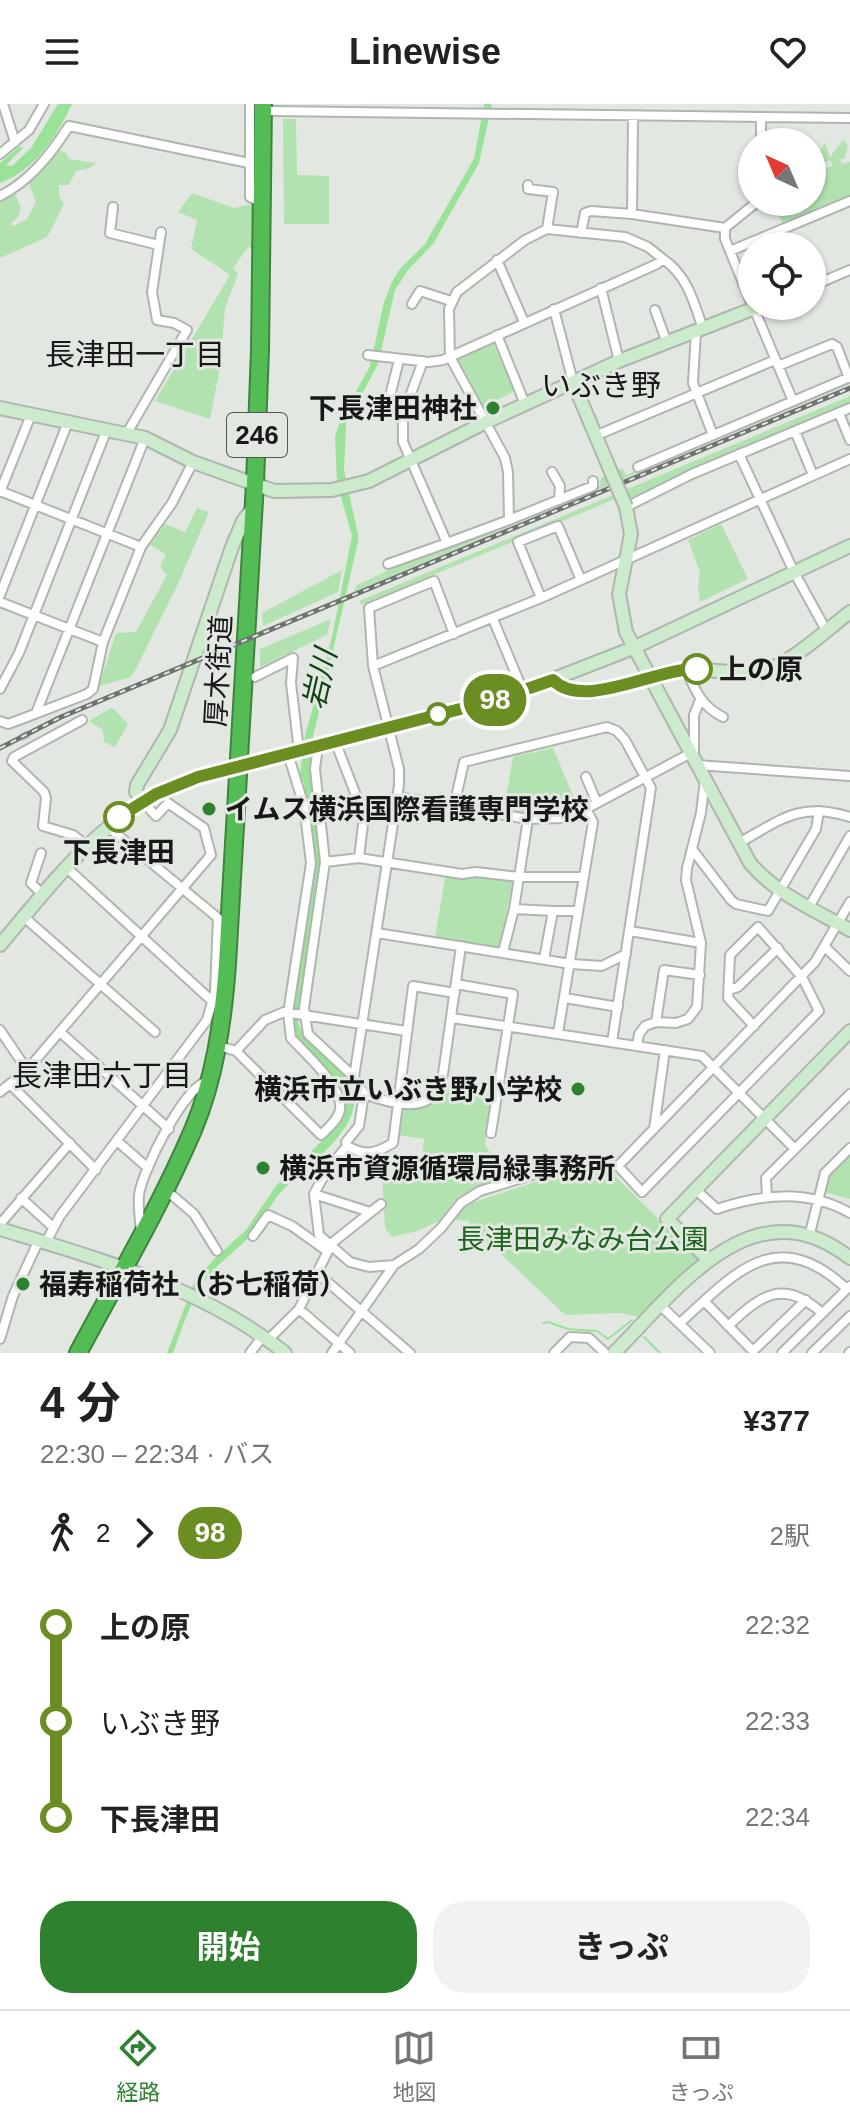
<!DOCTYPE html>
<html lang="ja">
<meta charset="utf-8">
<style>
body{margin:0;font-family:Helvetica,"Noto Sans JP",sans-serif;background:#f2f2f2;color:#222;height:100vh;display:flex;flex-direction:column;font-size:30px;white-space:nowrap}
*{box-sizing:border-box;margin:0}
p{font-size:26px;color:#767676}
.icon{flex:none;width:44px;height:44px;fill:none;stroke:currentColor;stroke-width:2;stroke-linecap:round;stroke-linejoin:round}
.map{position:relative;height:1249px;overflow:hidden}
.sheet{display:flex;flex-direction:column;background:#fff;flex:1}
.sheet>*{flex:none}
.badge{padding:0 16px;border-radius:26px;font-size:28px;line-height:52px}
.needle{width:52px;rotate:316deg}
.fabs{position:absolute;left:738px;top:24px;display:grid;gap:16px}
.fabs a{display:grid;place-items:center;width:88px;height:88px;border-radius:50%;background:#fff;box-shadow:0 2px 6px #0004;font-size:40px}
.map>.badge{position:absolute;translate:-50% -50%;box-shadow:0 0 0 4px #fff}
.legs{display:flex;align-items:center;gap:12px;height:88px;padding:0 40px;font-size:26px}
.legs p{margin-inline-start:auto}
.head{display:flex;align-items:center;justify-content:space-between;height:136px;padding:0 40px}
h1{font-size:44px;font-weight:700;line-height:60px}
.action{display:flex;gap:16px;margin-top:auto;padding:16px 40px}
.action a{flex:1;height:92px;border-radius:32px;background:#2e822f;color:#fff;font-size:32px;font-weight:700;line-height:92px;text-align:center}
.action a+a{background:#f2f2f2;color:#222}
ul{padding:0 40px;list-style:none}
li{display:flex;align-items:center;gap:28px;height:96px;font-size:30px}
li i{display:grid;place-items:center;width:12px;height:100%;margin:0 10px;background:currentColor}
li i::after{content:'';width:20px;height:20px;margin:-10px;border:6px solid;border-radius:50%;background:#fff}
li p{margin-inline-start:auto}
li:first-child i{background:linear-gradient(#0000 50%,currentColor 0)}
li:last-child i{background:linear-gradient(currentColor 50%,#0000 0)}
header{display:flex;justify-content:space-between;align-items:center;height:104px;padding:0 40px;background:#fff;font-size:36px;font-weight:700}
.tab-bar{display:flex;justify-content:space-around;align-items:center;height:112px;border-top:2px solid #e0e0e0;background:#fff;font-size:22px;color:#767676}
.tab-bar a{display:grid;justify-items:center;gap:4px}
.tab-bar .current{color:#2e822f}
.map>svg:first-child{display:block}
.green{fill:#b2e2af}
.water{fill:#9ae297}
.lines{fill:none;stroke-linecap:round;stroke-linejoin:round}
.stream{stroke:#9ae297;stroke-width:2}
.street-tunnel{stroke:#c4c9c3;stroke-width:8;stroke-dasharray:8 4;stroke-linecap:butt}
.street-casing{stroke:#afb5af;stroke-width:12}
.secondary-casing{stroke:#afb5af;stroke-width:16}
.highway-casing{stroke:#3f833f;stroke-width:20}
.street{stroke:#fff;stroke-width:8}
.secondary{stroke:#ccebcc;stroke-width:12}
.highway{stroke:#54bc54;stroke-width:16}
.rail-casing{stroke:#6f736f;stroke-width:5}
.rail{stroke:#e2e8e1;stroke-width:2;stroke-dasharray:6;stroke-linecap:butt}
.secondary-bridge-casing{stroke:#afb5af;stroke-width:16;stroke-linecap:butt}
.secondary-bridge{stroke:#ccebcc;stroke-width:12}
.line-1-casing{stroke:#fff;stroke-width:18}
.line-1{stroke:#6b8e23;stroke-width:12}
.poi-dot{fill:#2e822f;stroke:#e2e8e1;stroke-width:3}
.stop-1-dot{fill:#fff;stroke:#6b8e23;stroke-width:4}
.labels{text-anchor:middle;stroke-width:6;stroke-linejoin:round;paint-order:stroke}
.shield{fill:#e2e8e1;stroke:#545754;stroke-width:2}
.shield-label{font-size:26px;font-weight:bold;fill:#171917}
.poi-label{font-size:28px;font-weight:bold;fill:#171917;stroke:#e2e8e1;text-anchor:start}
.stop-label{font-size:28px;font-weight:bold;fill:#171917;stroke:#e2e8e1;text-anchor:start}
.street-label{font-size:28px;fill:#171917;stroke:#e2e8e1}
.park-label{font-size:28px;fill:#1c631d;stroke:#e2e8e1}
.neighbourhood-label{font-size:30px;fill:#171917;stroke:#e2e8e1}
.water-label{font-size:30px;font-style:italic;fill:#104212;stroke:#e2e8e1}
</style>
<header><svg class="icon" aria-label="menu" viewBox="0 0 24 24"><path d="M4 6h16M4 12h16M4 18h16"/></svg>Linewise<svg class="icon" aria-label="heart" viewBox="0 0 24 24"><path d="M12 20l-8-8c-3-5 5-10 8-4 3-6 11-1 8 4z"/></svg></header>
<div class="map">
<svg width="850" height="1249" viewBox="0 0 850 1249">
<rect width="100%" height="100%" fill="#e2e8e1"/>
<path class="green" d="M283,15H296L297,71L329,72V120H284Z
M843,36L848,42L844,55H840L842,60L850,58V93L784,121L773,102L762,98H812V68L833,62L830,56L812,65V42L815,41L821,46L825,38L830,53Z
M57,46L65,48L69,55L96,59L88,65L76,67L69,81H59V92L64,100L47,133L0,154V95L14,88L21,104L18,113L11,120L14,122L27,115L36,99L29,79Z
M192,89L234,104L252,100L253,136L256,152L249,142L231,167L234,164L238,170L225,204L220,264L210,315L155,297L230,171L191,145L197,116L178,108Z
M492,237L515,287L480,305L456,256Z
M850,277V280L353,488L357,481L391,465L600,382L601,374L622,364L626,371Z
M850,292V301L631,397L625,391L361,501L359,497Z
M197,404L209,408L177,482L136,565L131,573L99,582L116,529L136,528L167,471L160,462L166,450L150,441L165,420L185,428Z
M721,420L748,475L700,498L698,484L700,468L688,436Z
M342,466L338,488L263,522L262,509Z
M331,515L327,531L260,563V545Z
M111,604L114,605L128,620L115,643L104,638L103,626L89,617Z
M553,644L577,701L547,711L504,705L513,653Z
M446,769L513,774L500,844L435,833Z
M444,980L492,990L485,1040L504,1074L455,1096L439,1117L417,1127L392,1133L385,1124L382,1070L420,1069L424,1035L397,1031L398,1006L427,1002Z
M850,1052V1095L824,1088L827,1075Z
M579,1063L611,1068L699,1155L639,1213L620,1209L565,1211L500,1149L467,1123L470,1117L451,1116L462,1103L473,1095L475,1098Z"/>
<path class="water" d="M58,0H72C57,32 35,66 0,79V59L19,43L23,44L6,61L12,62L31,44Z
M484,0H492L479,59L433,140L408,166L395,186L378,260L346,320L344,366L358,430V438L313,633L311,667L321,757L298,916C302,948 350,960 354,993C358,1029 303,1064 281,1088C269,1102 261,1119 249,1133C235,1148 218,1159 205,1176C190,1198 182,1224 173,1249H167L194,1179L214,1155L246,1126L276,1082L341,1018C348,1006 347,997 343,985L295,935L291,916L315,757L304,679L300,670L304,636L332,533L352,432L337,379L335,333L340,317L370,262L384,198L393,176L399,166L425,140L474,55Z"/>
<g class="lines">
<path class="stream" d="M543,1219L548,1218L568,1225L597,1227L608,1235L632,1216
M644,1233L660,1249"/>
<path class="street-tunnel" d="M23,628L28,639"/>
<defs>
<path id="street" d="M3,0L15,38
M250,0V93L261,99
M271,7L850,14
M761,38V13
M0,50L29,26L44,0
M528,81V85L553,88L547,125
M0,92C30,77 51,50 69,22L249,59
M113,103L110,129L159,141
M632,110L633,13
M725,124V135L752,201
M725,124L757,98
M581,129L585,109L591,107L632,110L725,124
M730,147L850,97
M497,156L524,218
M812,182L850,166
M601,184L619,257
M412,200L420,187L451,197
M753,202L793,297
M554,205L573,278
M655,206L667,239
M696,227L693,279L713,331
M497,231L525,300
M368,251L429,258L443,256L657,160L663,155C687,171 694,198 703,225
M399,256L390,292L408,298
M778,262L832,240L837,243L849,274
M839,309L850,336
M795,327L813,371
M127,329L187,226L174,219L157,216L152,188L161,128
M595,332L775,256
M739,350L794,468L826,526
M638,363L850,273
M552,368L560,382L559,396
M0,387L141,443
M0,388L31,311
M626,403L692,370L850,304
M509,416L593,382V377
M447,439L509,416L508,368L505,354L450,253L449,205L457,188L525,136L547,125L625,133L648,143L663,155
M388,460L447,439L403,338V311L423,257
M0,491L68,318
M541,494L518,438L558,422L581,476
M0,498L103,538
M493,515L523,587
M373,562L541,494L850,355
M686,565C695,586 701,602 723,613
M255,573L293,554L291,579L299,647
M0,585L19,549L107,325
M36,609L145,334
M82,616L14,653L12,657L44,688L46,694L43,722L73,731L87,742
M0,617L8,620L19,616L87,590L93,585L103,538L141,443L172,399L193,358
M335,637L364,712L359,754
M318,642L315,665L325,758L304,904L308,930L354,973L364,990C384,997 421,1010 436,988C439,983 441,975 443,970L461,842
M694,650V611L700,596
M697,661L850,672
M586,673L597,699
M398,693L528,715L565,714L586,705L691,649
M454,702L464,658L607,623L617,627L625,636L651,684L612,938
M739,739C780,716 801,697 850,713
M692,745L731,796L736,800L768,807L816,725L819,707
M41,749L31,779L43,791
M325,758L359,754L462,770L476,768L519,773H583
M67,764L213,898
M809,803L850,732
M514,805L553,807L544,855
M553,807H578
M24,813L155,928
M630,827L701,839
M377,829L571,860L602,862L626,850
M825,843L850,867
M503,848L514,805L528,715
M456,880L513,890L491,1029
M729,886L738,883L778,844
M565,894L618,903
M452,914L702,952L795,1045
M656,918L664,866L700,871
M0,926L27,966
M60,928L169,1025
M558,929L593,718L586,705
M637,942L639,930L645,922L656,918L676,919L688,915L697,903L701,839L686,776L687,764L701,709L705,675
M226,944L236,947L321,1031C328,1024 338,1016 340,1006C344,983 306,951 291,934L288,909L311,759L304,702L288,650
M236,947L265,916L284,908L406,927
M354,973L399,681V665L373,562L369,504L434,477L454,530
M11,981L96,1066
M0,988L27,966L211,751L204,724L168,699L156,712L142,697
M364,990L359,1022L346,1038L347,1042L327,1066L314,1090L319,1131L350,1158L369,1163L394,1161L419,1145L441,1124L461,1099L480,1087L577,1057L618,1062L815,858L850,798
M654,1025L665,946
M117,1037L148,1064
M347,1042C365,1052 375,1050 393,1039L413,882L455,889
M618,1062L642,1088L819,907L802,873L758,823L730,851L728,894L754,922
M696,1086L717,1105C762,1090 807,1085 850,1109
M314,1090L370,1108
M173,1092L194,1110L217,1147
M767,1092L766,1074L850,990
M21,1094L53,1123
M0,1120L70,1039
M141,1128C140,1116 138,1103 139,1091C142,1067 185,981 208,977
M253,1132L268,1111L292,1122L327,1147
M809,1133L825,1069L850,1044
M46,1138L60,1112L207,916L215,888L218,814L107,722
M317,1169L410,1249
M704,1197L753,1247L806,1196
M661,1202L710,1249
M299,1205L350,1249
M680,1219C735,1169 776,1119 847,1185
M728,1222C761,1191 783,1174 822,1209
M0,1235L13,1192L39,1136
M268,1236L299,1205L332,1139L381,1100
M250,1249L263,1232
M332,1249L394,1161
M554,1249L570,1233L589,1234L605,1249
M782,1249L850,1182
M812,1249L850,1212
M849,1249L850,1248"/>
<path id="secondary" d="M573,278L611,368
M0,304L145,334L193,358L274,387L332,386L369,377L484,319L619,257L760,202
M626,403L631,430L619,490L626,528L750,759C777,791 815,806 850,826
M553,576C585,609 649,565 689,565C713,565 746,573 769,565C793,557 829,524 850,508
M142,697L136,688L137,681L170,626L232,443L243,417L253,404
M0,841C58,773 108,702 198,673L523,587L633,544L850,442
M0,1125C99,1155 202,1183 285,1249
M708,1155L667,1115L850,927
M614,1249C677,1186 753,1078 850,1154"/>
<path id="highway" d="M78,1249C117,1176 160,1103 193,1026C215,974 223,916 227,860L255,379L260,246L263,0"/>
</defs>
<use href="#street" class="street-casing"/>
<use href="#secondary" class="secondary-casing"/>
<use href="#highway" class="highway-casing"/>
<use href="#street" class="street"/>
<use href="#secondary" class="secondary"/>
<use href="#highway" class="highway"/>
<defs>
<path id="rail" d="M0,644L61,613L850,284"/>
</defs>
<use href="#rail" class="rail-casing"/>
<use href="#rail" class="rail"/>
<defs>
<path id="secondary-bridge" d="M611,368L626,403"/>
</defs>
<use href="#secondary-bridge" class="secondary-bridge-casing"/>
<use href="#secondary-bridge" class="secondary-bridge"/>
</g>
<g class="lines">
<defs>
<path id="line-1" d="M119,713L156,690L198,673L495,596L553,576C583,607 656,564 697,565"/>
</defs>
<use href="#line-1" class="line-1-casing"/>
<use href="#line-1" class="line-1"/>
</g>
<g class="poi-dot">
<circle cx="493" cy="304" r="8"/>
<circle cx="209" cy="705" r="8"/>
<circle cx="578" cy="985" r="8"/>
<circle cx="263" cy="1064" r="8"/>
<circle cx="23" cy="1180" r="8"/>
</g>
<g class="stop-1-dot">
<circle cx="697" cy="565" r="14"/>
<circle cx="438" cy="610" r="10"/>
<circle cx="119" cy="713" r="14"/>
</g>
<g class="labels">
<rect class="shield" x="227" y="309" width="60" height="44" rx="6"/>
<g class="shield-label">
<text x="257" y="340">246</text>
</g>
<g class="poi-label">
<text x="477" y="314" text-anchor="end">下長津田神社</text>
<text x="225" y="715">イムス横浜国際看護専門学校</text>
<text x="562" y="995" text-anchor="end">横浜市立いぶき野小学校</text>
<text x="279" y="1074">横浜市資源循環局緑事務所</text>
<text x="39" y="1190">福寿稲荷社（お七稲荷）</text>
</g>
<g class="stop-label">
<text x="719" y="575">上の原</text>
<text x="119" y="758" text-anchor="middle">下長津田</text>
</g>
<g class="street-label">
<text transform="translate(218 567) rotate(-87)" y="10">厚木街道</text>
</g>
<g class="park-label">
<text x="583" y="1145">長津田みなみ台公園</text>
</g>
<g class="neighbourhood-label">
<text x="135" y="261">長津田一丁目</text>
<text x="601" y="292">いぶき野</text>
<text x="102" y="982">長津田六丁目</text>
</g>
<g class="water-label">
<text transform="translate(320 575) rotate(-77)" y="10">岩川</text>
</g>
</g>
</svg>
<div class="fabs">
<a><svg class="needle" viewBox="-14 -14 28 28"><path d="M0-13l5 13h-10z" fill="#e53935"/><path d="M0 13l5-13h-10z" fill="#767676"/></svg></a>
<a><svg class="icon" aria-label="locate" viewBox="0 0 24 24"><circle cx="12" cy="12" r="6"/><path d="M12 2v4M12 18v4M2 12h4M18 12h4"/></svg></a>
</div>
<b class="badge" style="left:495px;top:596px;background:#6b8e23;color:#fff">98</b>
</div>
<section class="sheet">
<div class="head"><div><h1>4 分</h1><p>22:30 – 22:34 · バス</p></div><b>¥377</b></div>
<div class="legs"><svg class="icon" aria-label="walk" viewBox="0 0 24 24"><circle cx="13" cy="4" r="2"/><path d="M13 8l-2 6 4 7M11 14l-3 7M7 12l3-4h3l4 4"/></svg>2<svg class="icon" aria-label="forward" viewBox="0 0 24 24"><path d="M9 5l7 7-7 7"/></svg><b class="badge" style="background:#6b8e23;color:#fff">98</b><p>2駅</p></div>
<ul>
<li><i style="color:#6b8e23"></i><b>上の原</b><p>22:32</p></li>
<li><i style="color:#6b8e23"></i><span>いぶき野</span><p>22:33</p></li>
<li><i style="color:#6b8e23"></i><b>下長津田</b><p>22:34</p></li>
</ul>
<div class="action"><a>開始</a><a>きっぷ</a></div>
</section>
<nav class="tab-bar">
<a class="current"><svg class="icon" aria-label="directions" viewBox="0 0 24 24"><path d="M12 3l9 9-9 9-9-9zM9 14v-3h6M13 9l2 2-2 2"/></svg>経路</a>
<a><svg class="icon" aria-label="map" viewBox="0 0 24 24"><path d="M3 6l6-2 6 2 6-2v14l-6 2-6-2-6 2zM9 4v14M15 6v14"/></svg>地図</a>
<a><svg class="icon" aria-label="tickets" viewBox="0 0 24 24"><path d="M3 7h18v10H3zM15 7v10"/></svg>きっぷ</a>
</nav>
